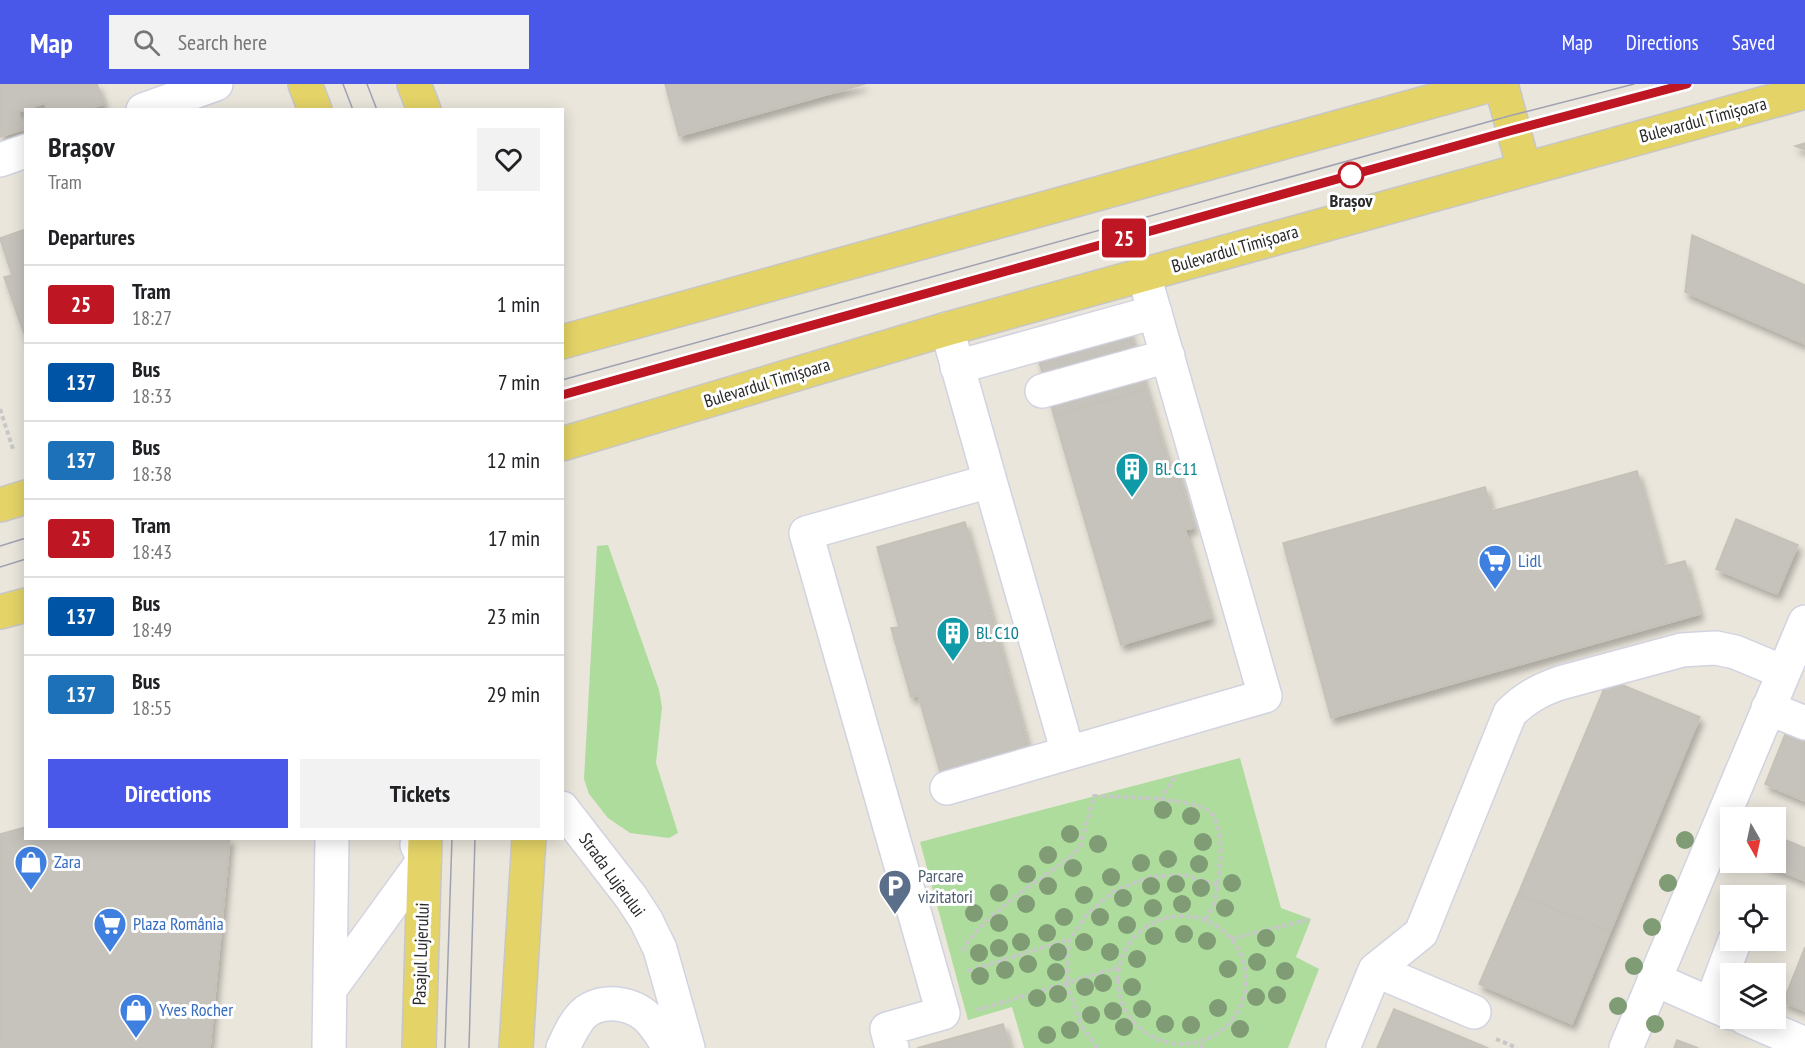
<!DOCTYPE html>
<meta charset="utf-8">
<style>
body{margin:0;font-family:"PT Sans Narrow",sans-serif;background:#f2f2f2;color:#202124;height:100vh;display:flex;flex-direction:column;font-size:22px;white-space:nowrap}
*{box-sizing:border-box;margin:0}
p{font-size:20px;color:#757577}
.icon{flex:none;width:33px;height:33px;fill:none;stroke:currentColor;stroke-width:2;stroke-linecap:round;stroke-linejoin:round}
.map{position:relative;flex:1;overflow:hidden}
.details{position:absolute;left:24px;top:24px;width:540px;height:732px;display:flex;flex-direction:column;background:#fff;border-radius:0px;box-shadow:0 3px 15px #0003}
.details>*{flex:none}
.badge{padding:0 12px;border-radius:4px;font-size:21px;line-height:39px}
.needle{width:39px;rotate:171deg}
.controls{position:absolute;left:1720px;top:723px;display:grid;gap:12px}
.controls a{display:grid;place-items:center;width:66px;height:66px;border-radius:0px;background:#fff;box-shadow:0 3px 15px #0003;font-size:30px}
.map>.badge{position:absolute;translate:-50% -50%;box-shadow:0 0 0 3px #fff}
h2{padding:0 24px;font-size:22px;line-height:54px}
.round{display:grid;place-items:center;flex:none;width:63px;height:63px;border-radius:0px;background:#f2f2f2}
.headline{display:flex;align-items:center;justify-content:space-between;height:102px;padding:0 24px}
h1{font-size:28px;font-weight:700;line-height:45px}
.primary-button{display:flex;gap:12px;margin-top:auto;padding:12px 24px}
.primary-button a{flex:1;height:69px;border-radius:0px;background:#4a58ea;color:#fff;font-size:24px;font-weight:700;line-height:69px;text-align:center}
.primary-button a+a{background:#f2f2f2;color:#202124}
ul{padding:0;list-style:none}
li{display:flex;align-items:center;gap:18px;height:78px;padding:0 24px;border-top:2px solid #e0e0e0}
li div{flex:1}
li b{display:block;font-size:22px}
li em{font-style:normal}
li .badge{min-width:66px;font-weight:700;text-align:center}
header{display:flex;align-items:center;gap:36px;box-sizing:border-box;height:84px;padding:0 30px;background:#4a58ea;color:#fff}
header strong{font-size:28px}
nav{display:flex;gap:33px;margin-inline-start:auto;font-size:21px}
.search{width:420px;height:54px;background:#f2f2f2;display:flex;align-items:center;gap:15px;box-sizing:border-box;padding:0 21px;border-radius:0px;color:#757577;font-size:22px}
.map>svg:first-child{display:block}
.green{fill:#addc9d}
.building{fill:#c6c2bc;stroke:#c5c1b6;stroke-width:1.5;filter:url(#shadow)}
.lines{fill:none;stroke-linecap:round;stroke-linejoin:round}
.minor-casing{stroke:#d2d3e1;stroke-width:36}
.major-casing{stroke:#c7c7c7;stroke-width:36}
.path{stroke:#c7c7c7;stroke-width:4;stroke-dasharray:4.5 3;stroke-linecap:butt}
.minor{stroke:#fff;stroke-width:33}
.major{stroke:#e4d367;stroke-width:33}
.tram{stroke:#a0a1b2;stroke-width:1.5}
.tree{fill:#7f9c75}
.line-casing{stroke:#fff;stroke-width:14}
.line{stroke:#be1622;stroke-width:9}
.stop-dot{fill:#fff;stroke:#be1622;stroke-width:3}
.labels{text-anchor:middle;stroke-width:6;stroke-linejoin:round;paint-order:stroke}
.street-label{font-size:18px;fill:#292929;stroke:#fff}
.stop-label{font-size:18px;font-weight:bold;fill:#292929;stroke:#fff}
.culture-label{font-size:18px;fill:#0d838f;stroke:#fff;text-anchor:start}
.shop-label{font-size:18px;fill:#366cbe;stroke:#fff;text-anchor:start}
.service-label{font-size:18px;fill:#4e5e75;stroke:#fff;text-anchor:start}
</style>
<header>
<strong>Map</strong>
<div class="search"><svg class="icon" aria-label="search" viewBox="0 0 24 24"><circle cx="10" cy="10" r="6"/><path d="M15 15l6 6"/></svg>Search here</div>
<nav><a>Map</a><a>Directions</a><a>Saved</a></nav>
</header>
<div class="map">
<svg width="1805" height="964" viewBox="0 0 1805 964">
<defs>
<filter id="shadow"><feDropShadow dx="3.5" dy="6" stdDeviation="3" flood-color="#0004"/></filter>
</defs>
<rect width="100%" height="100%" fill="#eae6dc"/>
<path class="green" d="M608,461L659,606L662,623L656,679L678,749L669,754L630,749L608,734L589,710L584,695L597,462Z
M1240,674L1281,824L1311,835L1296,873L1319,885L1288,964H1024L1012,923L968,936L920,758Z"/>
<path class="building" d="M0,0H97L104,20L85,26H47L45,19L18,28L24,45L0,53Z
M665,0H865L679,52Z
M1805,59V66L1795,62Z
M26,145V255L4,193L12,191L0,155V154Z
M1692,151L1805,201V260L1685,208Z
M1128,243L1146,305L1054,332L1037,270Z
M1146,305L1170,385L1176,382L1194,444L1185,445L1211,534L1121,561L1054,332Z
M1637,387L1664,482L1685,477L1700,530L1331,634L1283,459L1485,403L1492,427Z
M1736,435L1798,461L1777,510L1716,485Z
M965,438L1029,666L941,691L918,611L911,613L891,544L899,543L877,463Z
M1608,595L1700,633L1610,848L1518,810Z
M1786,648L1805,656V717L1765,700Z
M26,743V754H230L210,964H0V750Z
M1776,752L1805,764V797L1759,778H1776Z
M1518,810L1610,848L1572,940L1479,900Z
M1805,863V927L1783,918Z
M1394,925L1488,964H1377Z
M1003,940L1010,964H917Z
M1677,956L1698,964H1674Z"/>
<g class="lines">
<defs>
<path id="minor" d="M143,26L216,0
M0,76L26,67
M957,283L1155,228
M1042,307L1168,272
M990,397L1068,669L1265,612L1144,191
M1768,624L1805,639
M947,704L1068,669
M562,724L631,813L646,836L660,865L688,964
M1375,886L1474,928
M1654,895L1731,929
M331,904L424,776L417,761
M1711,920L1735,856
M1745,934L1805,960
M329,964L332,754
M563,964C569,951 577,932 590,925C609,915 636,920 651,937C658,945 664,955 669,964
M892,964L887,945L943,929L806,449L990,397L947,245
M1343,964L1375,886L1421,849L1510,629C1525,614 1540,606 1560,599L1682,566L1698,565L1716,564L1735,568L1783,588
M1626,964L1805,538"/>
<path id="major" d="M305,0L315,26
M414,0L424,26
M1501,0L1524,85
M562,258L1494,0
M562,360L947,245L1805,8
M0,421L26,413
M0,528L26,521
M419,964L425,754
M516,964L529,754"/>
</defs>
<use href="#minor" class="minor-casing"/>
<use href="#major" class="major-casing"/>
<path class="path" d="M0,325L13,365
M1160,716L1176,691
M1118 896a64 64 0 1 1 128 0a64 64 0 1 1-128 0Z
M1231,855L1311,835
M963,867C977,834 1044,794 1074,770L1080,762L1094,712C1117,713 1197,713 1211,729C1225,746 1220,781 1218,801
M968,887L1070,855
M977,926L1120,883
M1496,955L1517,964
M1097,964L1080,939L1067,899V874L1070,855L1089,828L1116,806L1150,793L1184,791L1218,801L1214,820L1205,837
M1201,964V957"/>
<use href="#minor" class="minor"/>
<use href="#major" class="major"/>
<path class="tram" d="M343,0L353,26
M367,0L377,26
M562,296L1509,32L1634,0
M562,311L1513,46L1687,0
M0,462L26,454
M0,483L26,475
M445,964L452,754
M469,964L475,754"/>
</g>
<g class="tree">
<circle cx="1163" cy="726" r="9"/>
<circle cx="1191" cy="732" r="9"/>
<circle cx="1070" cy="750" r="9"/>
<circle cx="1685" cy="756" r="9"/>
<circle cx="1203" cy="758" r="9"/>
<circle cx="1098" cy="760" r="9"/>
<circle cx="1048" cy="771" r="9"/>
<circle cx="1168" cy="775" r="9"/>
<circle cx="1141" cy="779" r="9"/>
<circle cx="1199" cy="780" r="9"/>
<circle cx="1073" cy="784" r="9"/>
<circle cx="1027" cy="790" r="9"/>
<circle cx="1111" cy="793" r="9"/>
<circle cx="1232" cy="799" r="9"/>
<circle cx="1668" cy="799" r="9"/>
<circle cx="1176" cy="800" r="9"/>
<circle cx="1048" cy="802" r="9"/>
<circle cx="1151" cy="802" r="9"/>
<circle cx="1201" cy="804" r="9"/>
<circle cx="999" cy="809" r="9"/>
<circle cx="1084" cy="811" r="9"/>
<circle cx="1123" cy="814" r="9"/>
<circle cx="1026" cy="820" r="9"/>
<circle cx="1182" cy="820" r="9"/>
<circle cx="1153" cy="824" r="9"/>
<circle cx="1225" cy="824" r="9"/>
<circle cx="974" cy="829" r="9"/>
<circle cx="1064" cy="833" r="9"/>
<circle cx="1100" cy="833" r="9"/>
<circle cx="999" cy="839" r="9"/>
<circle cx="1127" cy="841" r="9"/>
<circle cx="1652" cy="843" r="9"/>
<circle cx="1047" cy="849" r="9"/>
<circle cx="1184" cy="850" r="9"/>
<circle cx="1154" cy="852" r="9"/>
<circle cx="1266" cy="854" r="9"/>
<circle cx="1207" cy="857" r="9"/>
<circle cx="1021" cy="858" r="9"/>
<circle cx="1084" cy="858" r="9"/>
<circle cx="999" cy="864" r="9"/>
<circle cx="1058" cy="868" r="9"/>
<circle cx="1110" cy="868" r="9"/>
<circle cx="979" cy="869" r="9"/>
<circle cx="1137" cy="875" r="9"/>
<circle cx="1257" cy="878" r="9"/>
<circle cx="1028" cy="880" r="9"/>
<circle cx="1634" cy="882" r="9"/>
<circle cx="1228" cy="885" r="9"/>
<circle cx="1005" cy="886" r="9"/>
<circle cx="1285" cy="887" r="9"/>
<circle cx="1056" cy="888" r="9"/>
<circle cx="980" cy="892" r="9"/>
<circle cx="1103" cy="899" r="9"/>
<circle cx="1085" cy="903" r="9"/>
<circle cx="1132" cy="903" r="9"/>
<circle cx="1058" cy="910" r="9"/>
<circle cx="1277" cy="911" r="9"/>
<circle cx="1256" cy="913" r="9"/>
<circle cx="1037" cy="914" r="9"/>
<circle cx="1618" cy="922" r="9"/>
<circle cx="1218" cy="924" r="9"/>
<circle cx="1142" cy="925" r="9"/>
<circle cx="1113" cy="927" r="9"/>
<circle cx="1091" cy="931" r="9"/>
<circle cx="1165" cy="940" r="9"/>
<circle cx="1655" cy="940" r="9"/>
<circle cx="1191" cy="941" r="9"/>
<circle cx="1124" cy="943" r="9"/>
<circle cx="1240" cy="945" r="9"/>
<circle cx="1070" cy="946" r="9"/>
<circle cx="1047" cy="951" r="9"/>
</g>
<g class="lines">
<defs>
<path id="line" d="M562,311L1513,46L1687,0"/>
</defs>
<use href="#line" class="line-casing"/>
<use href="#line" class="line"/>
</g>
<defs>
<symbol id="building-pin" viewBox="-11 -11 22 30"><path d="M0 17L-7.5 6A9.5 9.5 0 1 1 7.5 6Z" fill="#0f9aa8" stroke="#fff"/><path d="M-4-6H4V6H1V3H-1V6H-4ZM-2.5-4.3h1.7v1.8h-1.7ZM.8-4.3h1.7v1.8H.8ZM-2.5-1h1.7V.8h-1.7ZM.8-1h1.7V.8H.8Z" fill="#fff"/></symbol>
<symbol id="supermarket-pin" viewBox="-11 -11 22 30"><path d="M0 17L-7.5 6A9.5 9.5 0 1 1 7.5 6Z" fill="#3f7fe0" stroke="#fff"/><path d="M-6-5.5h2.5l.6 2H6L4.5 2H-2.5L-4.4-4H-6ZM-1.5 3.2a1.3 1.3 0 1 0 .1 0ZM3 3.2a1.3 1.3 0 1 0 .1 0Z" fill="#fff"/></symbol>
<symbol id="shop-pin" viewBox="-11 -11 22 30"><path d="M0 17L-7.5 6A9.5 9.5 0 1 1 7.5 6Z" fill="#3f7fe0" stroke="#fff"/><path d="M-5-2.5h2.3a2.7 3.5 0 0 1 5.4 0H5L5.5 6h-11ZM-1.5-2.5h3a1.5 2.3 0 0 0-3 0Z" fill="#fff"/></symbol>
<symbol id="parking-pin" viewBox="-11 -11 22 30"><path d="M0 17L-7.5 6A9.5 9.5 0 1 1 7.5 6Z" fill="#5c6f8a" stroke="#fff"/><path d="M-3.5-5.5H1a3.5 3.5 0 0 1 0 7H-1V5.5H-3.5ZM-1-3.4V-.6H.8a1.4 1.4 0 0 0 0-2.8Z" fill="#fff"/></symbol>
</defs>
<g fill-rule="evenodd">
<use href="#building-pin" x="1113" y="366" width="38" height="52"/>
<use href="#supermarket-pin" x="1476" y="458" width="38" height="52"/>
<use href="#building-pin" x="934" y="530" width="38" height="52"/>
<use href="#shop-pin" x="12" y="759" width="38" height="52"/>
<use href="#parking-pin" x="876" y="783" width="38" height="52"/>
<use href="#supermarket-pin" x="91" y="821" width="38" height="52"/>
<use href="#shop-pin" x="117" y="907" width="38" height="52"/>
</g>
<circle class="stop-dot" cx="1351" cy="91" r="12"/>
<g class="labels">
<g class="street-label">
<text transform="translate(1703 36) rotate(-15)" y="6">Bulevardul Timișoara</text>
<text transform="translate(1235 165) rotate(-16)" y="6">Bulevardul Timișoara</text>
<text transform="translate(767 299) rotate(-17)" y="6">Bulevardul Timișoara</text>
<text transform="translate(612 791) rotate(54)" y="6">Strada Lujerului</text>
<text transform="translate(421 870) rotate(-88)" y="6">Pasajul Lujerului</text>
</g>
<g class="stop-label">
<text x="1351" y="123">Brașov</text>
</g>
<g class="culture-label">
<text x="1155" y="391">Bl. C11</text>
<text x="976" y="555">Bl. C10</text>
</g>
<g class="shop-label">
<text x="1518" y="483">Lidl</text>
<text x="54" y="784">Zara</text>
<text x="133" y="846">Plaza România</text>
<text x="159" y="932">Yves Rocher</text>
</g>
<g class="service-label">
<text x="918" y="798">Parcare<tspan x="918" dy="21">vizitatori</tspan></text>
</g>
</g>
</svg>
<div class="controls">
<a><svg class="needle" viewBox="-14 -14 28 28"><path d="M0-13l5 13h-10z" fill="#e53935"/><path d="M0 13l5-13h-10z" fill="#757577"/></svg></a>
<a><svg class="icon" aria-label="locate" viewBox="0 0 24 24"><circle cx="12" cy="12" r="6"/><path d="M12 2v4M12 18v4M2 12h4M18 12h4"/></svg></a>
<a><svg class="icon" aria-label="layers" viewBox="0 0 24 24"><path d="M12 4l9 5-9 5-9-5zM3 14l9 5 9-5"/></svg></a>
</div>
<b class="badge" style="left:1124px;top:154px;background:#be1622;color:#fff">25</b>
<section class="details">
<div class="headline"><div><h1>Brașov</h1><p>Tram</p></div><a class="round"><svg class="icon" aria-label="heart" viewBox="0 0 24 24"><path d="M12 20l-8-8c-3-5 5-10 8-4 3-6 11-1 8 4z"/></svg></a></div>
<h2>Departures</h2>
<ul>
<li><span class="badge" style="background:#be1622;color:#fff">25</span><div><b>Tram</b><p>18:27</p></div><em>1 min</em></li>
<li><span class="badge" style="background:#0054a6;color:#fff">137</span><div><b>Bus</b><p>18:33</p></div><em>7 min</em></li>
<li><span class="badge" style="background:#1d71b8;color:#fff">137</span><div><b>Bus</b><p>18:38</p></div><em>12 min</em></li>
<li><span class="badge" style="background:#be1622;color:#fff">25</span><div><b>Tram</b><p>18:43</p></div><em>17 min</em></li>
<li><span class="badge" style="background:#0054a6;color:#fff">137</span><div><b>Bus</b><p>18:49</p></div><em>23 min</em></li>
<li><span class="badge" style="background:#1d71b8;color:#fff">137</span><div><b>Bus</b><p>18:55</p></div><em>29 min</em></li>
</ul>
<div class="primary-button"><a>Directions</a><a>Tickets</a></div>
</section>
</div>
